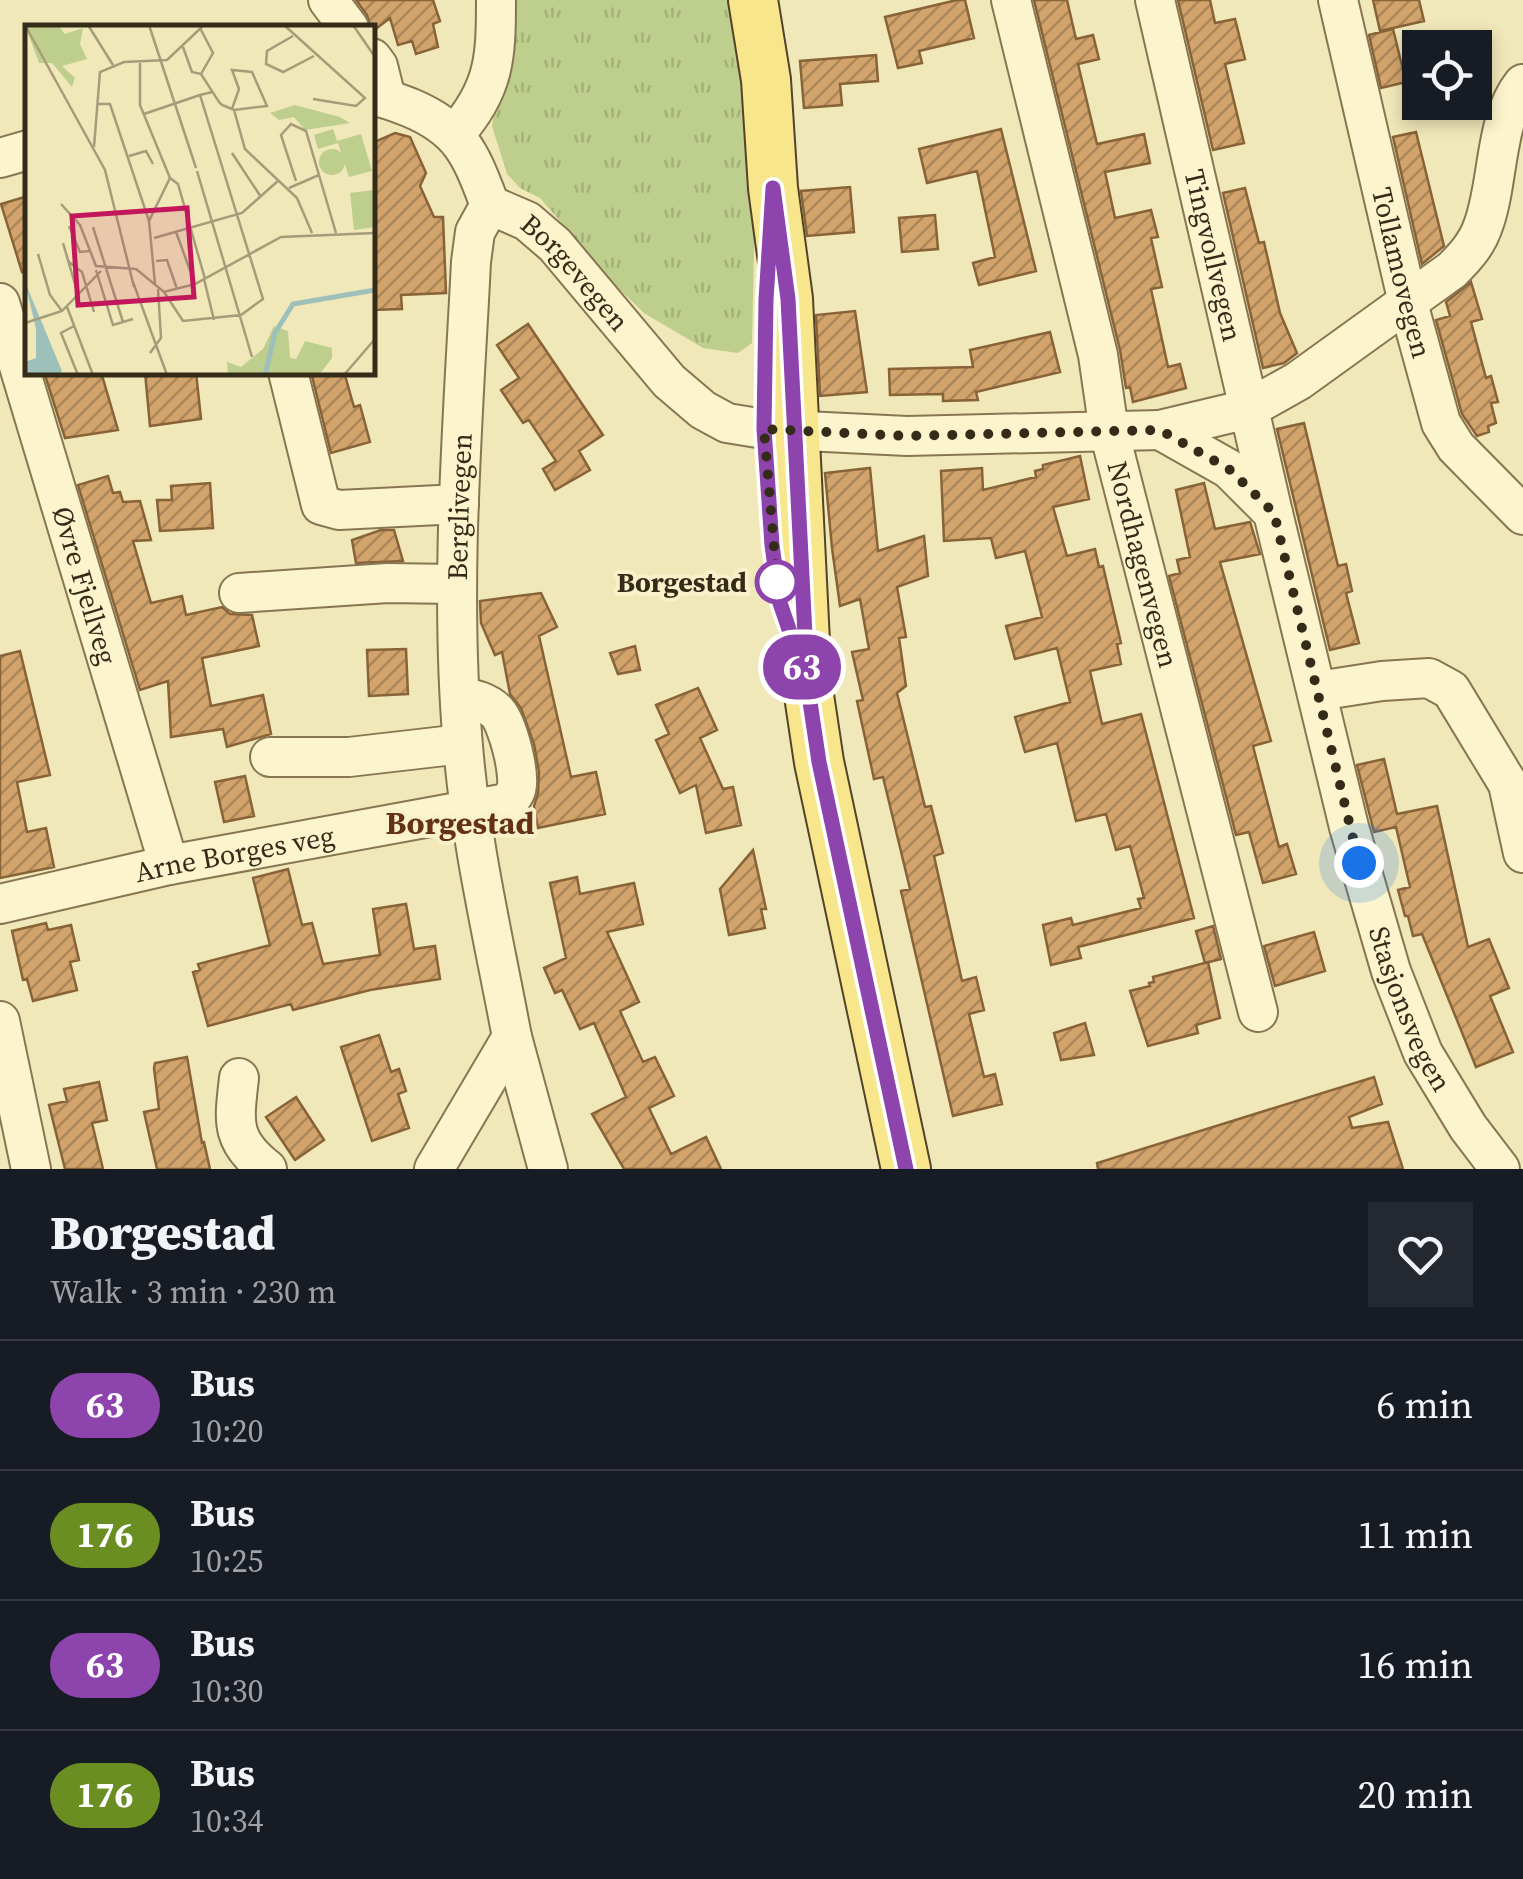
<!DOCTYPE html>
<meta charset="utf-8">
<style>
body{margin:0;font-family:"Source Serif 4",serif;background:#242831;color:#f1f3f6;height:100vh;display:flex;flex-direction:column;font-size:38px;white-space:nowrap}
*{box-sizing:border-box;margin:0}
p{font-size:32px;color:#9ea1a6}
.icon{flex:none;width:55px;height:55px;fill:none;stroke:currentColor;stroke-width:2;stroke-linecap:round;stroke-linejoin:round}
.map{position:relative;height:1169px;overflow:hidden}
.panel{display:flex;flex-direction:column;background:#171b24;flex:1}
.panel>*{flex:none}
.badge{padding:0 20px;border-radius:32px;font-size:35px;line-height:65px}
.buttons{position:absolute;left:1402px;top:30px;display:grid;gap:20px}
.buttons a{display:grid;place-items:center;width:90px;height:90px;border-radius:0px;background:#171b24;box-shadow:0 5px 15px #0003;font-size:50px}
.you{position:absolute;width:50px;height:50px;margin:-25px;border:8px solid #fff;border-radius:50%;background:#1a73e8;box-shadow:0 0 0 15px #1a73e833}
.map>.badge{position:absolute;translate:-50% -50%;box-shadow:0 0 0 5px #fff}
.round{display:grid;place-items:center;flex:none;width:105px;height:105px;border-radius:0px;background:#242831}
.headline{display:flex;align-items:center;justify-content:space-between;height:170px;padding:0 50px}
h1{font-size:48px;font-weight:800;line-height:75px}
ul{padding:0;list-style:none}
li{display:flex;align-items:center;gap:30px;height:130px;padding:0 50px;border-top:2px solid #363941}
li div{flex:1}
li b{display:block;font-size:38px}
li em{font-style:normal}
li .badge{min-width:110px;font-weight:700;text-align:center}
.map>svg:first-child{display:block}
.park{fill:url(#park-tufts)}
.building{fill:url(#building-hatch);stroke:#886337;stroke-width:2.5}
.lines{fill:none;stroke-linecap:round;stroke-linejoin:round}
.minor-casing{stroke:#887653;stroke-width:42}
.major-casing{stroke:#544328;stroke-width:52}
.minor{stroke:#fbf4cc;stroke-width:38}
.major{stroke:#f8e68c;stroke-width:48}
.line-casing{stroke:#fff;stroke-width:22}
.line{stroke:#8e44ad;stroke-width:15}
.walk{stroke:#352b19;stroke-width:10;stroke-dasharray:0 18}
.stop-dot{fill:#fff;stroke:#8e44ad;stroke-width:5}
.labels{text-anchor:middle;stroke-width:8;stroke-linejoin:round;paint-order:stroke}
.street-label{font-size:28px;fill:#352b19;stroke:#f8f1c9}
.stop-label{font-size:28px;font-weight:bold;fill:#352b19;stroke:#f8f1c9;text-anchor:end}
.quarter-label{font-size:32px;font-weight:bold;fill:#653116;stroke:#f8f1c9}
.inset-river{fill:none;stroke:#9ec0bb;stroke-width:5}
.inset-road{fill:none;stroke:#a59c79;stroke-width:2.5}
.view{fill:#c2185b;fill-opacity:0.15;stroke:#c2185b;stroke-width:5}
.inset-edge{fill:none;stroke:#352b19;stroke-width:5}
</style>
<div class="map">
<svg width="1523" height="1169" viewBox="0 0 1523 1169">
<defs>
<pattern id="park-tufts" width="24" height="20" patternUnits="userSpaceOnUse" patternTransform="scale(2.5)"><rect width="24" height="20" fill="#bece8d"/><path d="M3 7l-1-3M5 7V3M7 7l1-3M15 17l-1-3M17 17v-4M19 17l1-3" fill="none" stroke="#a4b179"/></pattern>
<pattern id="building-hatch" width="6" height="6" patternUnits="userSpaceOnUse" patternTransform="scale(2.5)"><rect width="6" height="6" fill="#d2a46c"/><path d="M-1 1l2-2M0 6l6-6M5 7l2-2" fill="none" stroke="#ab8658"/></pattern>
</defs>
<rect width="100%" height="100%" fill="#f0e8b9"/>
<path class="park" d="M510,0H735L755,205L752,343L738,353L703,348L644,313L613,283L540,198L520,188L507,174L492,126Z"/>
<path class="building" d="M356,0H433L440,21L433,24L438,47L416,54L412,41L398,45L390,18L372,32L367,15Z
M957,0H965L974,38L919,51L922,63L898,68L885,17Z
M1034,0H1067L1076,39L1093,35L1099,59L1078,64L1097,144L1144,134L1150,163L1105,172L1115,218L1151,210L1158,237L1151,238L1162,287L1151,289L1168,367L1180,364L1186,388L1133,402L1130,387L1126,388L1120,350Z
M1178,0H1210L1215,23L1235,19L1245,59L1225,64L1244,143L1213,150Z
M1373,0H1419L1424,21L1380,31Z
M1393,29L1406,82L1381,88L1369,35Z
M876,55L878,81L840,84L842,105L804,108L800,61Z
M1001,129L1036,271L979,285L973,263L995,257L977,171L927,183L919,149Z
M1416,132L1444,246L1422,264L1393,137Z
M395,133L410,137L426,173L420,186L434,217H443L446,293L401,295L402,309L372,310V143Z
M850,187L854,232L807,236L801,191Z
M1245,188L1259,243L1264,242L1280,313L1297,353L1284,363L1263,368L1223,193Z
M28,196V271L22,272L1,204Z
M935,215L938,249L902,252L899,218Z
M1471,282L1482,319L1471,322L1486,378L1491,376L1498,402L1491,403L1496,423L1488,426L1489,432L1477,436L1462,414L1436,320L1450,316L1446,302Z
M855,311L867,392L820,396L816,315Z
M528,324L603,435L579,451L590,470L555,490L543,469L556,461L529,420L523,423L501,390L519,378L497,345Z
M1050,332L1060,372L976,392L978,400L943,401V394L890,395L889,369L973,367L970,350Z
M44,372H101L118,430L65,438Z
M145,372H196L201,419L150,426Z
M311,372H344L354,407L360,405L370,442L331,453Z
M1304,423L1338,566L1346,564L1352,591L1346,593L1359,643L1330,650L1277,429Z
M1080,456L1089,499L1053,507L1067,556L1095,549L1099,567L1103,566L1121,643L1117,644L1121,664L1090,671L1102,724L1141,714L1194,918L1078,947L1081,958L1051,965L1043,925L1071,918L1073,925L1141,908L1138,899L1144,898L1130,846L1116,850L1106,814L1076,821L1057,743L1025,752L1015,717L1070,702L1057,648L1015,659L1006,626L1042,617L1025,551L996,558L991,538L944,541L941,471L982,468L983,490L1036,477L1035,471L1043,469V465Z
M870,468L878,551L924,536L928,576L897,587L906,637L899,638L906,686L897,693L925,807L931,806L943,853L934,856L962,981L976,977L984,1010L969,1014L984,1077L995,1074L1002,1104L953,1116L901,891L910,889L883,777L874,779L857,701L863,700L852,652L869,649L860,599L840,606L832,548L825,473Z
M108,476L113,493L120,492L123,502L140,501L151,540L133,541L151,603L182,596L186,615L222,607L230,614L252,615L259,646L202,658L211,706L263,695L271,734L227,747L223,729L171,737L168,681L140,690L78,485Z
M210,483L213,528L160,531L157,500H172L171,486Z
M1204,483L1215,529L1250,522L1260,554L1220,562L1271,741L1253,746L1279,847L1287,844L1296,874L1263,883L1249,832L1236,835L1169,576L1180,573L1177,560L1190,557L1176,490Z
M381,530H394L403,561L356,563L352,540Z
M541,593L557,627L539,636L571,777L596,772L605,814L538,828L534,806L538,793L539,772L534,744L521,708L510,694L502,652L495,655L481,623L480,601Z
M635,646L640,670L618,674L610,653Z
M406,649L408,694L369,696L367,650Z
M20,651L50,775L17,782L27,832L46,828L54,867L0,878V656Z
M698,688L717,730L700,738L723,789L733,787L741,825L706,833L696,785L680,793L656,740L669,734L656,705Z
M1384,759L1397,814L1437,806L1468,947L1489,939L1509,988L1490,996L1513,1052L1476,1067L1422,934L1413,936L1408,916H1405L1398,890L1410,887L1396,827L1374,832L1357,765Z
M245,776L254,816L224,822L215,782Z
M753,850L766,909H761L765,928L729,935L720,889Z
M288,869L302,925L312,923L323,964L380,955L373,909L406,904L414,949L435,946L440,979L370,990L293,1010L291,1004L208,1026L193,972L200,970L198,964L270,945L253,878Z
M577,877L580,894L634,883L643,924L607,932L639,1002L620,1011L643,1062L655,1057L674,1096L649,1108L671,1154L706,1137L721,1169H624L592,1114L626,1097L594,1023L580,1029L562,990L555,993L544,968L566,958L550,883Z
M46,923L48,930L71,925L79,960L70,962L77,990L33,1001L27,979L23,980L12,931Z
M1213,926L1221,959L1205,963L1196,931Z
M1314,932L1325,971L1275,986L1264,946Z
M1208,962L1220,1018L1196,1025L1198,1033L1148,1046L1130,991L1150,986L1149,983L1154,982L1153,977Z
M1085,1023L1094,1055L1061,1060L1054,1033Z
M379,1035L391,1072L399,1069L406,1091L398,1094L409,1128L372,1141L341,1047Z
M187,1057L202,1143L204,1142L210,1169H157L144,1112L159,1109L154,1068L155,1063Z
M1374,1077L1382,1104L1349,1117L1352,1128L1388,1122L1403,1169H1098L1097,1163Z
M99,1082L107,1120L92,1123L103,1169H65L49,1105L67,1101L64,1089Z
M296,1097L324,1140L295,1160L266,1117Z"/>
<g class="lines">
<defs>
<g id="minor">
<path d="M328,0L349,28"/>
<path id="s1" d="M1011,0L1098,355L1109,431L1258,1012"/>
<path id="s2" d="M1155,0L1273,513"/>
<path id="s3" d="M1338,0L1408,303L1441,423L1456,447L1523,515"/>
<path d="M372,58L378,66L386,98"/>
<path id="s4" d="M372,96C387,98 398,103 411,108C463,130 471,156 490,205L527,221L555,245L669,381L703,410L727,423L764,429L907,436L1160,430L1229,469L1273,513L1349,827L1391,971L1423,1053L1468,1127L1500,1169"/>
<path d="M455,134C495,89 496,57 496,0"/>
<path d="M0,158L28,150"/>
<path id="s5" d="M0,303L169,865"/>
<path d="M288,372L321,505L339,510L459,504"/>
<path d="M1160,430L1248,409L1298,381L1452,270C1465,257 1477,244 1483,226C1499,184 1494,120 1523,84"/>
<path d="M239,593L388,583L455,584"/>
<path d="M1318,691L1382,681L1429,678L1451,690L1508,784L1523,853"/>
<path d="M270,757H349L462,744"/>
<path id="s6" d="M0,904L169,865L507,803C511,798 514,796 516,790C521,775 508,724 497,712C487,702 474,699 460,696"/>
<path d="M0,1021L31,1169"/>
<path d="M512,1037L548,1169"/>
<path d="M239,1078C234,1122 230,1140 267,1169"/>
<path id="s7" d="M434,1169L512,1037C494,941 471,844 463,746C449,585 463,423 471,262L475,232L490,205"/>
</g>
<path id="major" d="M753,0L766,80L773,188L788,299L807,682L819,762L906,1169"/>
</defs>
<use href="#minor" class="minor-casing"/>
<use href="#major" class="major-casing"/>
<use href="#minor" class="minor"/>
<use href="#major" class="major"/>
</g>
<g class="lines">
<defs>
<path id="line" d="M806,655L788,299L773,188L766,300L764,429L772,545L780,603L807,682L819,762L906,1169"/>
</defs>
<use href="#line" class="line-casing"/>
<use href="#line" class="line"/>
<path class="walk" d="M777,582L764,429L906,436L1160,430L1229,469L1274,513L1359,863"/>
</g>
<circle class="stop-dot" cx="777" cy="582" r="20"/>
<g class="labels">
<g class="street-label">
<text dy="10" stroke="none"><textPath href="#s2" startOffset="262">Tingvollvegen</textPath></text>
<text dy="10" stroke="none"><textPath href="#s3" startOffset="280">Tollamovegen</textPath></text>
<text dy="10" stroke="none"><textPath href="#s4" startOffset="282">Borgevegen</textPath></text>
<text dy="10" stroke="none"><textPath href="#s7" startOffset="688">Berglivegen</textPath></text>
<text dy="10" stroke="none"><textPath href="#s1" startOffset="580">Nordhagenvegen</textPath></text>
<text dy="10" stroke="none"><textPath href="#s5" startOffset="295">Øvre Fjellveg</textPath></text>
<text dy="10" stroke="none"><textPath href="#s6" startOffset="240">Arne Borges veg</textPath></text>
<text dy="10" stroke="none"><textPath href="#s4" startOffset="1588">Stasjonsvegen</textPath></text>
</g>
<g class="stop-label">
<text x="747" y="592">Borgestad</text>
</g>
<g class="quarter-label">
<text x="460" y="834">Borgestad</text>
</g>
</g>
<g transform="translate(25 25)">
<rect width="350" height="350" fill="#f0e8b9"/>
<path d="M0,0H33L40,9L58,3L55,19L62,34L37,41L50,53L47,62L27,38H14ZM270,80L315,92L325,98L280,105L269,92L254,95L245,88ZM249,301L263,306L265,333L271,334L280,316L307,323V333L294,350H203L202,337L216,342L238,324Z" fill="#bece8d"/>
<path d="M308,104L312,116L336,109L347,146L324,152L313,118L293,124L289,110ZM294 137a13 13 0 1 1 26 0a13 13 0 1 1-26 0ZM349,165L350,202L329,205L325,168Z" fill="#bece8d"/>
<path d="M0,257L37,346L34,350H0V337L11,333V304Z" fill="#9ec0bb"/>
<path class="inset-river" d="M240,350L250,308L268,279L350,265"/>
<path class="inset-road" d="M0,0L80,145L109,262M63,0L88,40M124,0L171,143M259,0L340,73L331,81L288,74M328,0L350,32M175,3L188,28L176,49M268,11L242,26L241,39L258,47L289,31M158,22L167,47L176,49L194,77L197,80L207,84L209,85L242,81L227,47L207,45L214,64L207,84M115,38V80L145,153M73,79H85L124,196M209,85L220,124L272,173L287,208M119,89L175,70M69,122L75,47L99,37L142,35L179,0M207,128L236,172M104,131L121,126L128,139M172,146L227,332M271,156L256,110L266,99L281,106L311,208M264,163L294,150M36,179L55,200L71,241L111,244L139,267L170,259L256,212L350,208M44,201L55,227L65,226M68,202L98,297M151,207L170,259M129,213L217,188L254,155M38,218L52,266M13,229L25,270L37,286M131,236L142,235L152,264M44,237L57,247L69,287M71,245L88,300L108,294M179,254L189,295M108,257L142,350M130,259L124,196L145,153L153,159L180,254M139,267L158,296L216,290L238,274L175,70L187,67M42,282L68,350M0,298L37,286L76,246M49,301L36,308L53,350M125,328L136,313L133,264M319,350L350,314"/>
<path class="view" d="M162,183L169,272L53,280L47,191Z"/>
<rect width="350" height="350" class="inset-edge"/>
</g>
</svg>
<div class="buttons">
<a><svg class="icon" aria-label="locate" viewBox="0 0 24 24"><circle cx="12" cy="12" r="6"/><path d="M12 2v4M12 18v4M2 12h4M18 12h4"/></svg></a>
</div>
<div class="you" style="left:1359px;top:863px"></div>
<b class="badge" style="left:802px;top:667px;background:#8e44ad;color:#fff">63</b>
</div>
<section class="panel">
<div class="headline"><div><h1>Borgestad</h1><p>Walk · 3 min · 230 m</p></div><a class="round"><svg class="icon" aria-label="heart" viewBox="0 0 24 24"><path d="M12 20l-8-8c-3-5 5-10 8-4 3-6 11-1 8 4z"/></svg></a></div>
<ul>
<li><span class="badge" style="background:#8e44ad;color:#fff">63</span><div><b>Bus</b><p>10:20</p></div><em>6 min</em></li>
<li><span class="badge" style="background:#6b8e23;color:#fff">176</span><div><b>Bus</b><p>10:25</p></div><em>11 min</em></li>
<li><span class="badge" style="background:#8e44ad;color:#fff">63</span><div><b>Bus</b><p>10:30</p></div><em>16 min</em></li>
<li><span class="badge" style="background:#6b8e23;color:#fff">176</span><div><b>Bus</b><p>10:34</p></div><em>20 min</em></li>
</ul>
</section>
